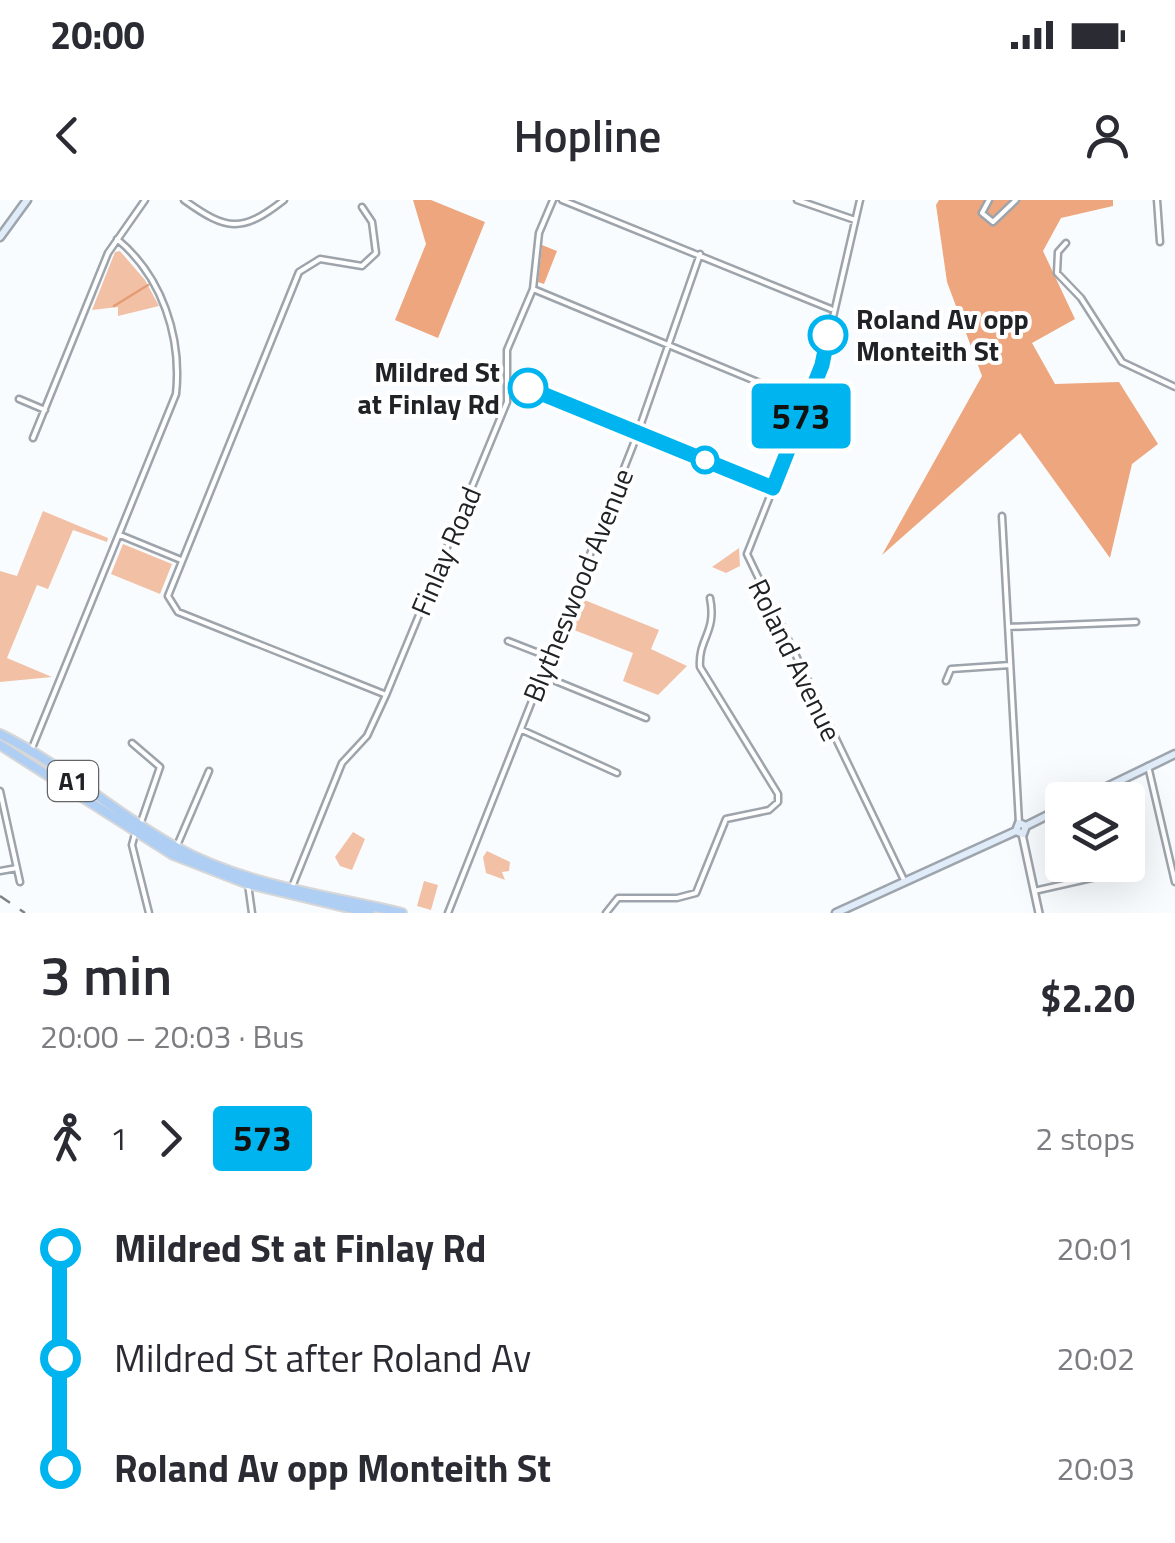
<!DOCTYPE html>
<meta charset="utf-8">
<style>
body{margin:0;font-family:"Titillium Web",sans-serif;background:#f2f2f3;color:#2b2b33;height:100vh;display:flex;flex-direction:column;font-size:38px;white-space:nowrap}
*{box-sizing:border-box;margin:0}
p{font-size:32px;color:#7c7c81}
.icon{flex:none;width:55px;height:55px;fill:none;stroke:currentColor;stroke-width:2;stroke-linecap:round;stroke-linejoin:round}
.map{position:relative;height:713px;overflow:hidden}
.details{display:flex;flex-direction:column;background:#fff;flex:1}
.details>*{flex:none}
.badge{padding:0 20px;border-radius:8px;font-size:35px;line-height:65px}
.tools{position:absolute;left:1045px;top:582px;display:grid;gap:20px}
.tools a{display:grid;place-items:center;width:100px;height:100px;border-radius:10px;background:#fff;box-shadow:0 10px 40px #0002;font-size:50px}
.map>.badge{position:absolute;translate:-50% -50%;box-shadow:0 0 0 5px #fff}
.legs{display:flex;align-items:center;gap:15px;height:110px;padding:0 40px;font-size:32px}
.legs p{margin-inline-start:auto}
.headline{display:flex;align-items:center;justify-content:space-between;height:170px;padding:0 40px}
h1{font-size:55px;font-weight:600;line-height:75px}
ul{padding:0 40px;list-style:none}
li{display:flex;align-items:center;gap:35px;height:110px;font-size:38px}
li i{display:grid;place-items:center;width:15px;height:100%;margin:0 12px;background:currentColor}
li i::after{content:'';width:25px;height:25px;margin:-12px;border:8px solid;border-radius:50%;background:#fff}
li p{margin-inline-start:auto}
li:first-child i{background:linear-gradient(#0000 50%,currentColor 0)}
li:last-child i{background:linear-gradient(currentColor 50%,#0000 0)}
.status{display:flex;justify-content:space-between;align-items:center;height:70px;padding:0 50px;background:#fff;direction:ltr}
.status svg{height:28px;fill:currentColor}
header{display:flex;justify-content:space-between;align-items:center;height:130px;padding:0 40px;background:#fff;font-size:45px;font-weight:600}
.map>svg:first-child{display:block}
.green{fill:#f2c0a4}
.forest{fill:#eda67d}
.lines{fill:none;stroke-linecap:round;stroke-linejoin:round}
.stream{stroke:#e39c73;stroke-width:2.5}
.minor-casing{stroke:#9ea4ac;stroke-width:9}
.tertiary-casing{stroke:#9ea4ac;stroke-width:10}
.secondary-casing{stroke:#9ea4ac;stroke-width:11}
.trunk-casing{stroke:#d7d7d8;stroke-width:12}
.minor{stroke:#fff;stroke-width:4}
.tertiary{stroke:#fff;stroke-width:5}
.secondary{stroke:#e1ecfa;stroke-width:6}
.trunk{stroke:#afcef3;stroke-width:8}
.rail{stroke:#7e8184;stroke-width:2.5;stroke-dasharray:12 12;stroke-linecap:butt}
.line-1-casing{stroke:#fff;stroke-width:22}
.line-1{stroke:#00b5ef;stroke-width:15}
.stop-1-dot{fill:#fff;stroke:#00b5ef;stroke-width:5}
.labels{text-anchor:middle;stroke-width:8;stroke-linejoin:round;paint-order:stroke}
.shield{fill:#fff;stroke:#636466;stroke-width:2.5}
.shield-label{font-size:25px;font-weight:bold;fill:#202225}
.stop-label{font-size:28px;font-weight:bold;fill:#202225;stroke:#fff;text-anchor:start}
.street-label{font-size:28px;fill:#202225;stroke:#fff}
</style>
<div class="status"><b>20:00</b><svg viewBox="0 0 49 12"><path d="M0 12V9h3v3zM5 12V6h3v6zM10 12V3h3v9zM15 12V0h3v12zM26 1h20v11H26zM47 4h2v5h-2z"/></svg></div>
<header><svg class="icon" aria-label="back" viewBox="0 0 24 24"><path d="M15 5l-7 7 7 7"/></svg>Hopline<svg class="icon" aria-label="person" viewBox="0 0 24 24"><circle cx="12" cy="8" r="4"/><path d="M4 21q1-7 8-7t8 7"/></svg></header>
<div class="map">
<svg width="1175" height="713" viewBox="0 0 1175 713">
<rect width="100%" height="100%" fill="#f9fcff"/>
<path class="green" d="M120,51L145,80L159,106L118,116V107L92,110L115,52Z
M43,311L108,338L107,342L73,330L48,389L37,385L7,458L52,477L0,482V371L17,376Z
M123,344L172,364L160,394L111,374Z
M739,348L740,366L726,373L712,367Z
M582,399L659,430L651,449L687,466L658,495L623,481L633,453L569,428Z
M353,632L365,639L352,670L340,666L335,657Z
M487,651L510,662L509,671L502,672L505,680L486,673L483,657Z
M424,681L438,685L431,710L417,706Z"/>
<path class="forest" d="M413,0H431L485,22L438,138L395,120L426,44Z
M939,0H1113V6L1061,18L1043,51L1075,119L1032,143L1055,184L1119,182L1158,244L1132,264L1110,358L1020,233L882,355L982,176L947,82L936,5Z
M542,45L557,51L544,84L538,82Z"/>
<g class="lines">
<path class="stream" d="M114,106L148,85"/>
<defs>
<path id="minor" d="M184,0C227,31 242,33 284,0
M562,0L831,109
M797,0L855,20
M860,0L822,165L747,354L904,680
M989,0L982,13L993,22L1016,0
M1157,0L1160,42
M362,7L372,22L376,53L362,66L320,59L299,72L168,396L178,412L384,494
M1066,43L1058,52L1057,73L1081,98L1122,162L1175,187
M533,89L806,202
M510,183L773,288
M19,199L45,210
M33,238L108,53L145,0
M1002,316L1019,623
M120,335L181,360
M1008,427L1136,422
M508,441L549,457
M541,475L646,518
M946,481L951,469L1010,465
M522,530L617,573
M132,543L160,567L140,625
M32,548L176,194C182,137 162,76 117,39
M1148,566L1175,682
M0,591L20,682
M135,634L132,645L149,713
M176,648L209,571
M0,671L17,668
M248,684L252,713
M292,687L342,563L367,536L386,495L507,202V150L533,89L539,33L553,0
M1034,691L1096,677
M448,713L636,238L700,54
M606,713L618,698H677L696,693L726,619L769,610L778,602V594L700,467C698,438 717,433 710,398"/>
<path id="tertiary" d="M1022,634L1039,713"/>
<path id="secondary" d="M0,37L27,0
M1080,600L1175,554
M1026,626L1019,623L1016,631L1023,634L1026,626L1062,608
M836,713L1016,631"/>
<path id="trunk" d="M0,534C62,564 114,613 174,646C243,685 326,695 402,713
M0,545L173,655L248,684L370,713"/>
</defs>
<use href="#minor" class="minor-casing"/>
<use href="#tertiary" class="tertiary-casing"/>
<use href="#secondary" class="secondary-casing"/>
<use href="#trunk" class="trunk-casing"/>
<use href="#minor" class="minor"/>
<use href="#tertiary" class="tertiary"/>
<use href="#secondary" class="secondary"/>
<use href="#trunk" class="trunk"/>
<path class="rail" d="M0,696L25,713"/>
</g>
<g class="lines">
<defs>
<path id="line-1" d="M528,188L773,288L822,165L828,135"/>
</defs>
<use href="#line-1" class="line-1-casing"/>
<use href="#line-1" class="line-1"/>
</g>
<g class="stop-1-dot">
<circle cx="828" cy="135" r="18"/>
<circle cx="528" cy="188" r="18"/>
<circle cx="705" cy="260" r="12"/>
</g>
<g class="labels">
<rect class="shield" x="48" y="561" width="50" height="40" rx="8"/>
<g class="shield-label">
<text x="73" y="590">A1</text>
</g>
<g class="stop-label">
<text x="856" y="129">Roland Av opp<tspan x="856" dy="32">Monteith St</tspan></text>
<text x="500" y="182" text-anchor="end">Mildred St<tspan x="500" dy="32">at Finlay Rd</tspan></text>
</g>
<g class="street-label">
<text transform="translate(446 351) rotate(-67)" y="10">Finlay Road</text>
<text transform="translate(578 385) rotate(-68)" y="10">Blytheswood Avenue</text>
<text transform="translate(795 460) rotate(64)" y="10">Roland Avenue</text>
</g>
</g>
</svg>
<div class="tools">
<a><svg class="icon" aria-label="layers" viewBox="0 0 24 24"><path d="M12 4l9 5-9 5-9-5zM3 14l9 5 9-5"/></svg></a>
</div>
<b class="badge" style="left:801px;top:216px;background:#00b5ef;color:#111">573</b>
</div>
<section class="details">
<div class="headline"><div><h1>3 min</h1><p>20:00 – 20:03 · Bus</p></div><b>$2.20</b></div>
<div class="legs"><svg class="icon" aria-label="walk" viewBox="0 0 24 24"><circle cx="13" cy="4" r="2"/><path d="M13 8l-2 6 4 7M11 14l-3 7M7 12l3-4h3l4 4"/></svg>1<svg class="icon" aria-label="forward" viewBox="0 0 24 24"><path d="M9 5l7 7-7 7"/></svg><b class="badge" style="background:#00b5ef;color:#111">573</b><p>2 stops</p></div>
<ul>
<li><i style="color:#00b5ef"></i><b>Mildred St at Finlay Rd</b><p>20:01</p></li>
<li><i style="color:#00b5ef"></i><span>Mildred St after Roland Av</span><p>20:02</p></li>
<li><i style="color:#00b5ef"></i><b>Roland Av opp Monteith St</b><p>20:03</p></li>
</ul>
</section>
